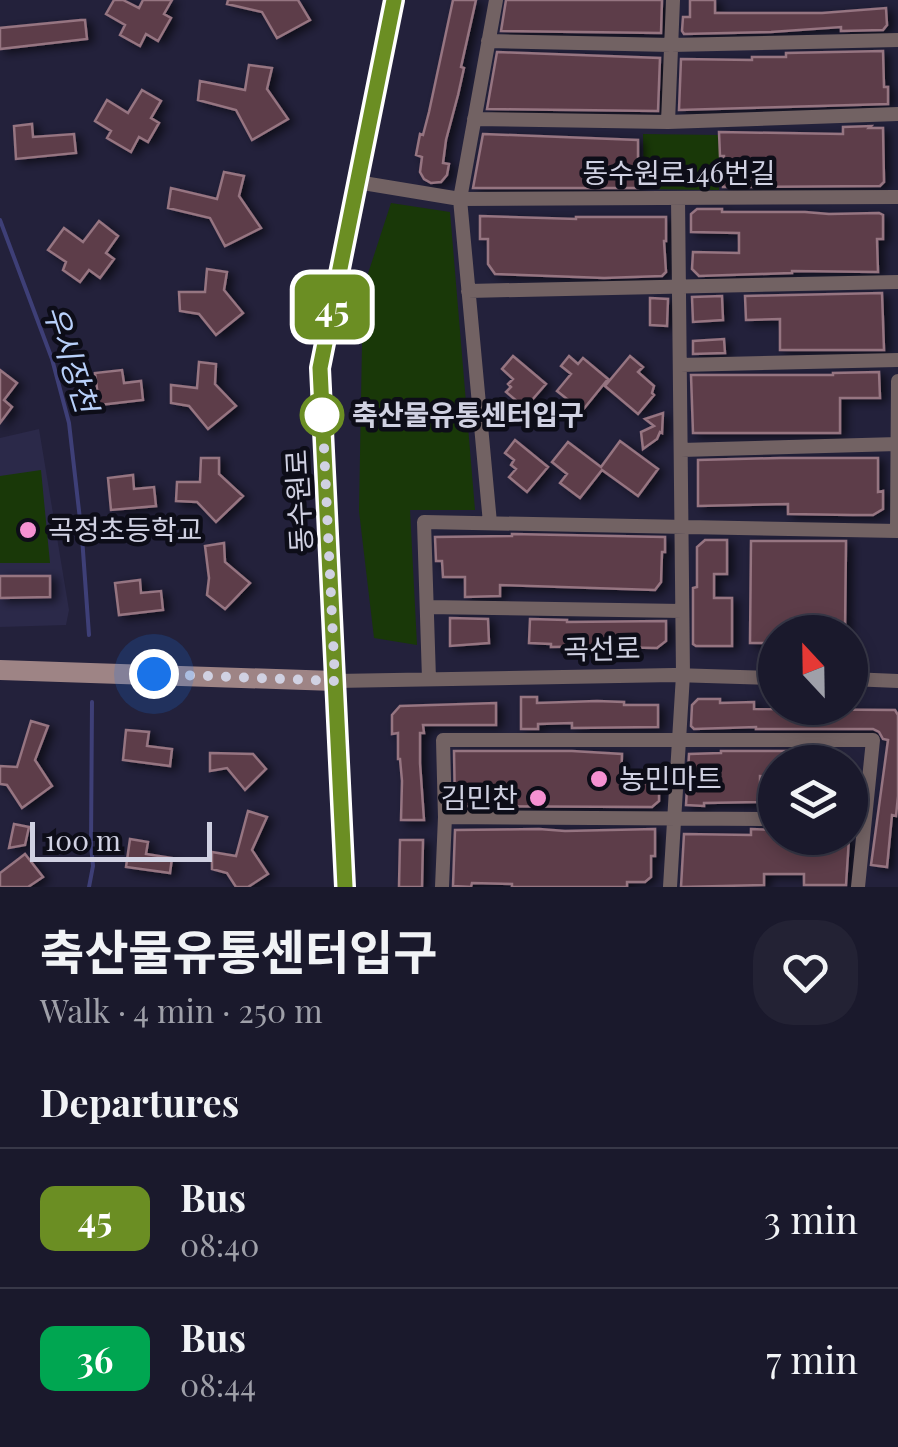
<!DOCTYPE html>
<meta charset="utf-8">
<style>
body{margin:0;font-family:"Playfair Display","Noto Sans KR",serif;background:#232234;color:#f1f3f6;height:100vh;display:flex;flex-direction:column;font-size:38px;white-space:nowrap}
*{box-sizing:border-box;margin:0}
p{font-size:32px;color:#9fa0a9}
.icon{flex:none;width:55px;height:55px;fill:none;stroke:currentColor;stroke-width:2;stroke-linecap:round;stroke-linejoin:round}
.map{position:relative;height:887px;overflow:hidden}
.sheet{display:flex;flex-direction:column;background:#1a192c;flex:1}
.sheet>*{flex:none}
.badge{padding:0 20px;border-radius:15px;font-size:35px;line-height:65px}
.needle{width:65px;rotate:338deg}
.buttons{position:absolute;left:758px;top:615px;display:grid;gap:20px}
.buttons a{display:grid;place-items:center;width:110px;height:110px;border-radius:50%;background:#1a192c;box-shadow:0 5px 15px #0003,0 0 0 2px #383848;font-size:50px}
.scale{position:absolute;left:30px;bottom:25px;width:182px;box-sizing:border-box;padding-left:10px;border:5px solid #d0d1e2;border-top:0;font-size:28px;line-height:35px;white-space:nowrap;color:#d0d1e2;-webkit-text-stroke:8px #0d0d18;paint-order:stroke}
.you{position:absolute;width:50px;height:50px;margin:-25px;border:8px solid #fff;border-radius:50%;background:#1a73e8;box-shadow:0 0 0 15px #1a73e833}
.map>.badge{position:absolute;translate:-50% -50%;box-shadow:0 0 0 5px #fff}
h2{padding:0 40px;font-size:38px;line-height:90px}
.round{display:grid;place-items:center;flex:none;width:105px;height:105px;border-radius:40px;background:#232234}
.summary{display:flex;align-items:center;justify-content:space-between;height:170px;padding:0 40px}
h1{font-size:48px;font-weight:700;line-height:75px}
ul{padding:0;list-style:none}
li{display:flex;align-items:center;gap:30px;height:140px;padding:0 40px;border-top:2px solid #383848}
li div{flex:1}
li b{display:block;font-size:38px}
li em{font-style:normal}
li .badge{min-width:110px;font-weight:700;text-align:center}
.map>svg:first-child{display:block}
.built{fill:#2b2949}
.green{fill:#193808}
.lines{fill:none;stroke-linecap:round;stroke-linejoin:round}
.stream{stroke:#3e3f77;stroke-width:4}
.building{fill:#5d3e4a;stroke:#967481;stroke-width:2.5;filter:url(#shadow)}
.street{stroke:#726263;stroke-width:14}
.secondary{stroke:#9e8485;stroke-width:20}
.line-casing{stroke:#fff;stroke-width:22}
.line{stroke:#6b8e23;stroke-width:15}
.walk{stroke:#d0d1e2;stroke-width:10;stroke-dasharray:0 18}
.stop-dot{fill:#fff;stroke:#6b8e23;stroke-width:5}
.poi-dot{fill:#f591d2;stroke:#0d0d18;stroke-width:4}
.labels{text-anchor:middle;stroke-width:9;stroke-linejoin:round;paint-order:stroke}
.street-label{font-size:28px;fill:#d0d1e2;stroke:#0d0d18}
.stop-label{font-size:28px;font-weight:bold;fill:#d0d1e2;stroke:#0d0d18;text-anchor:start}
.poi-label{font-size:28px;fill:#d0d1e2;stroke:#0d0d18;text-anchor:start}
.water-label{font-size:30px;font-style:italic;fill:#b8d0fa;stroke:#0d0d18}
</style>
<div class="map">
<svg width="898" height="887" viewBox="0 0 898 887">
<defs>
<filter id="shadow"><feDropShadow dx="5.5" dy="3" stdDeviation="5" flood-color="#0009"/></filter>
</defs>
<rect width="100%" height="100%" fill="#23213b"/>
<path class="built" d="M39,429L69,610L66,625L0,627V438Z"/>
<path class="green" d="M643,134L719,135V190L644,189Z
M391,203L450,212L475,510H410L417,645L374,638L359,511L363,289Z
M41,470L50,563H0V476Z"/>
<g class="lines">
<path class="stream" d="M0,220L52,359L69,423L82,537L89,635
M89,887L93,866L91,845L92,702"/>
</g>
<path class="building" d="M114,0H123L139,8L143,0H172L164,14L171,18L158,41L146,34L140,46L120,35L125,25L106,14Z
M228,0H298L310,20L277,38L262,12L227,4Z
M453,0H476L461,67L464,68L458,95L446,140L443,163L449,164L447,175L441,182L431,183L424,179L420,172L422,157L416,155L420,134L423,135L429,112Z
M506,0H662L661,33L501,31Z
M690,0H715V13H822L886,8L887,25L883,30L841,31V27L771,32L684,34L682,31L683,17H690Z
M81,20H85L87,39L0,49V28Z
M883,51L884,87H888V104L679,110L681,59L752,60V57H786V53Z
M497,52L660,58L658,111L487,109Z
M249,65L272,68L267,89L288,119L252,140L236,110L198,100L200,81L245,90Z
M142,90L161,101L151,118L159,123L148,142L139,137L131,152L107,138L111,131L95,121L107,100L128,113Z
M32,124L33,137L74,134L76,153L16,159L14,126Z
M871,126L869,128H883L884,182L880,186L723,187L724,156H720L719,132L843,134V127Z
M483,134L638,140V188H473Z
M224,172L244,176L239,196L261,228L225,246L210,218L168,208L171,188L217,199Z
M697,209H722V212H805L829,214L879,213L883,215V239H877L878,272L792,271V273L699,276L692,269L693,252L739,253V233L691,232V214Z
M480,216L576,219V217H666V241H664L666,272L662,276L604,278L495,274L488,264V239H480Z
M99,221L118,236L106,253L114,259L100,278L89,270L80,282L63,270L66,262L48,250L64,228L83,242Z
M207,269L227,272L224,290L243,313L216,335L199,314L180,311L179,292H205Z
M882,293L884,350H780V319L746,320L745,296Z
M722,296L723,320L693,322L692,297Z
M650,298L668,299L667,326L650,325Z
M724,339L725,353L693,354V341Z
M513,356L546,384L525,408L506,392L511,387L508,384L513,379L502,369Z
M569,356L578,364L583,358L608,379L582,411L557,391L571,374L561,366Z
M630,356L643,367L638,372L654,386L652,393L654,395L638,414L605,386Z
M199,362L216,364L215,384L236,406L208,429L189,406L171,403V385L197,388Z
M0,370L17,383L4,400L12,407L0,423Z
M122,370L124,383L141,381L143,400L99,405L95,373Z
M879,372L880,398H840V433H693L691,375H833V373Z
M663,413L662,433L660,432L657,439L643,449L641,432L654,426L645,419Z
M515,440L548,467L527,492L509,477L516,469L511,465L514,460L505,453Z
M620,441L658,469L638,496L602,470L580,498L560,483L567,474L552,462L568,442L601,467Z
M201,458H219V474L243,496L216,522L197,502L176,501L177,482H200Z
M780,458H878V492L883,491V509L873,515H853L788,514V504L698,506V460Z
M133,475L134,489L154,487L156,506L111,510L108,478Z
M512,534L665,537V552H662L661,582L655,590L500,585V596L465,597V577H443L442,561H436L435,537L512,536Z
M705,540H727V574H714V598H732V646H696L693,644V588L697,587V547Z
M751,541H846L845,632H775V643H750Z
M224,543L225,562L250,583L225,609L207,595L209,578L205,546Z
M0,576H50V597L0,598Z
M140,580L141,593L161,591L163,610L119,615L115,583Z
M450,618L488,619L489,643L450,646Z
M530,619L567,620V622L666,621V641L657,648L604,647V646L551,647V644L529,643Z
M521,697H537V703L597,701L624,702V705H658V727L572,728V723L538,724V729H521Z
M698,699H720V703L754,702V709L895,710L898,715V796L896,816L892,815L887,867L871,865L888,740L883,739L879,732L873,729H756V727L694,729L691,726L692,705Z
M496,703V725H423L424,733H420V763L424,820H401L402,781L400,759H398V733L392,734V715L400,706Z
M31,721L48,726L35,760L52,786L22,808L7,785L0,784V766L17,767Z
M126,730L149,732L147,746L172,749L170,766L123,760Z
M454,751H572L622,754L621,783H659V801L652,807L455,806Z
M721,751H831L830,762H775V777L760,776V802L704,803V806L686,805L689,754L721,753Z
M210,753L253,754L266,769L245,790L227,768L210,771Z
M248,811L267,817L252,850L268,874L248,887H236L227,873L212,869V852L236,856Z
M14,824L29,827L25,845L9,848Z
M539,829L565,831L655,829V856H651V877L645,882H627V887H512V884L472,883L471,887L453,886L455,830Z
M751,829L775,830V838H849L846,885H804V874H764V885L681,887L684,834L751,835Z
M130,839L148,842L146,854L172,858L170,873L126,867Z
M400,840H423L422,887H399Z
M25,854L43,877L28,887H0V873Z"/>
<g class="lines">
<path class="street" d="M488,41L671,45L898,40
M474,119L668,122L898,114
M668,122L673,0
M357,182L460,199L898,197
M468,291L898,282
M680,365L898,360
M681,450L898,444
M490,523L460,199L496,0
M897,531L898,381
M427,607L682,611
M429,679L424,522L898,531
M850,679L898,681
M335,681L674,675L775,678
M445,817L775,819
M442,887L445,817L443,740H873L858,887
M670,887L683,675L678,198"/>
<path class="secondary" d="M0,670L335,681
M345,887L320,368L394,0"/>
</g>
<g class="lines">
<defs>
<path id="line" d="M345,887L320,368L394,0"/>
</defs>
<use href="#line" class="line-casing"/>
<use href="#line" class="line"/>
<path class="walk" d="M154,674L335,681L322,405V415"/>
</g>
<circle class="stop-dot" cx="322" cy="415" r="20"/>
<g class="poi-dot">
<circle cx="28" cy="530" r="10"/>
<circle cx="599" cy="779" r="10"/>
<circle cx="538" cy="798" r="10"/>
</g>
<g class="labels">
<g class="street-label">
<text x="679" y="183">동수원로146번길</text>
<text transform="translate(299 501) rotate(-93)" y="10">동수원로</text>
<text transform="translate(602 649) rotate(-1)" y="10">곡선로</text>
</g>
<g class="stop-label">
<text x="352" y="425">축산물유통센터입구</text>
</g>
<g class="poi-label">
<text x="48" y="540">곡정초등학교</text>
<text x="619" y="789">농민마트</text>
<text x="518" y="808" text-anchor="end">김민찬</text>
</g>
<g class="water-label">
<text transform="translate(70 359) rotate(72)" y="10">우시장천</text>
</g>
</g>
</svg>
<div class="buttons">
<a><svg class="needle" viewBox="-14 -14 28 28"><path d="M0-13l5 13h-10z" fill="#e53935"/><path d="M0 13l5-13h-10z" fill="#9fa0a9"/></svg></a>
<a><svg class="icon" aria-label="layers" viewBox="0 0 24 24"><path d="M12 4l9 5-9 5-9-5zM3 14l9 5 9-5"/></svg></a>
</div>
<div class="scale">100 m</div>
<div class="you" style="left:154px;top:674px"></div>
<b class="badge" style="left:332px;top:307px;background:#6b8e23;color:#fff">45</b>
</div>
<section class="sheet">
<div class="summary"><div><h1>축산물유통센터입구</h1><p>Walk · 4 min · 250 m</p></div><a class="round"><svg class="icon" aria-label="heart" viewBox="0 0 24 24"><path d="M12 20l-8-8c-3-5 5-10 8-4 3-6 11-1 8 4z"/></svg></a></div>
<h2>Departures</h2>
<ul>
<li><span class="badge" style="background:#6b8e23;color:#fff">45</span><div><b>Bus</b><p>08:40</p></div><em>3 min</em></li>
<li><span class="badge" style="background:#00a651;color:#fff">36</span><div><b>Bus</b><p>08:44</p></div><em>7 min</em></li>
</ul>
</section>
